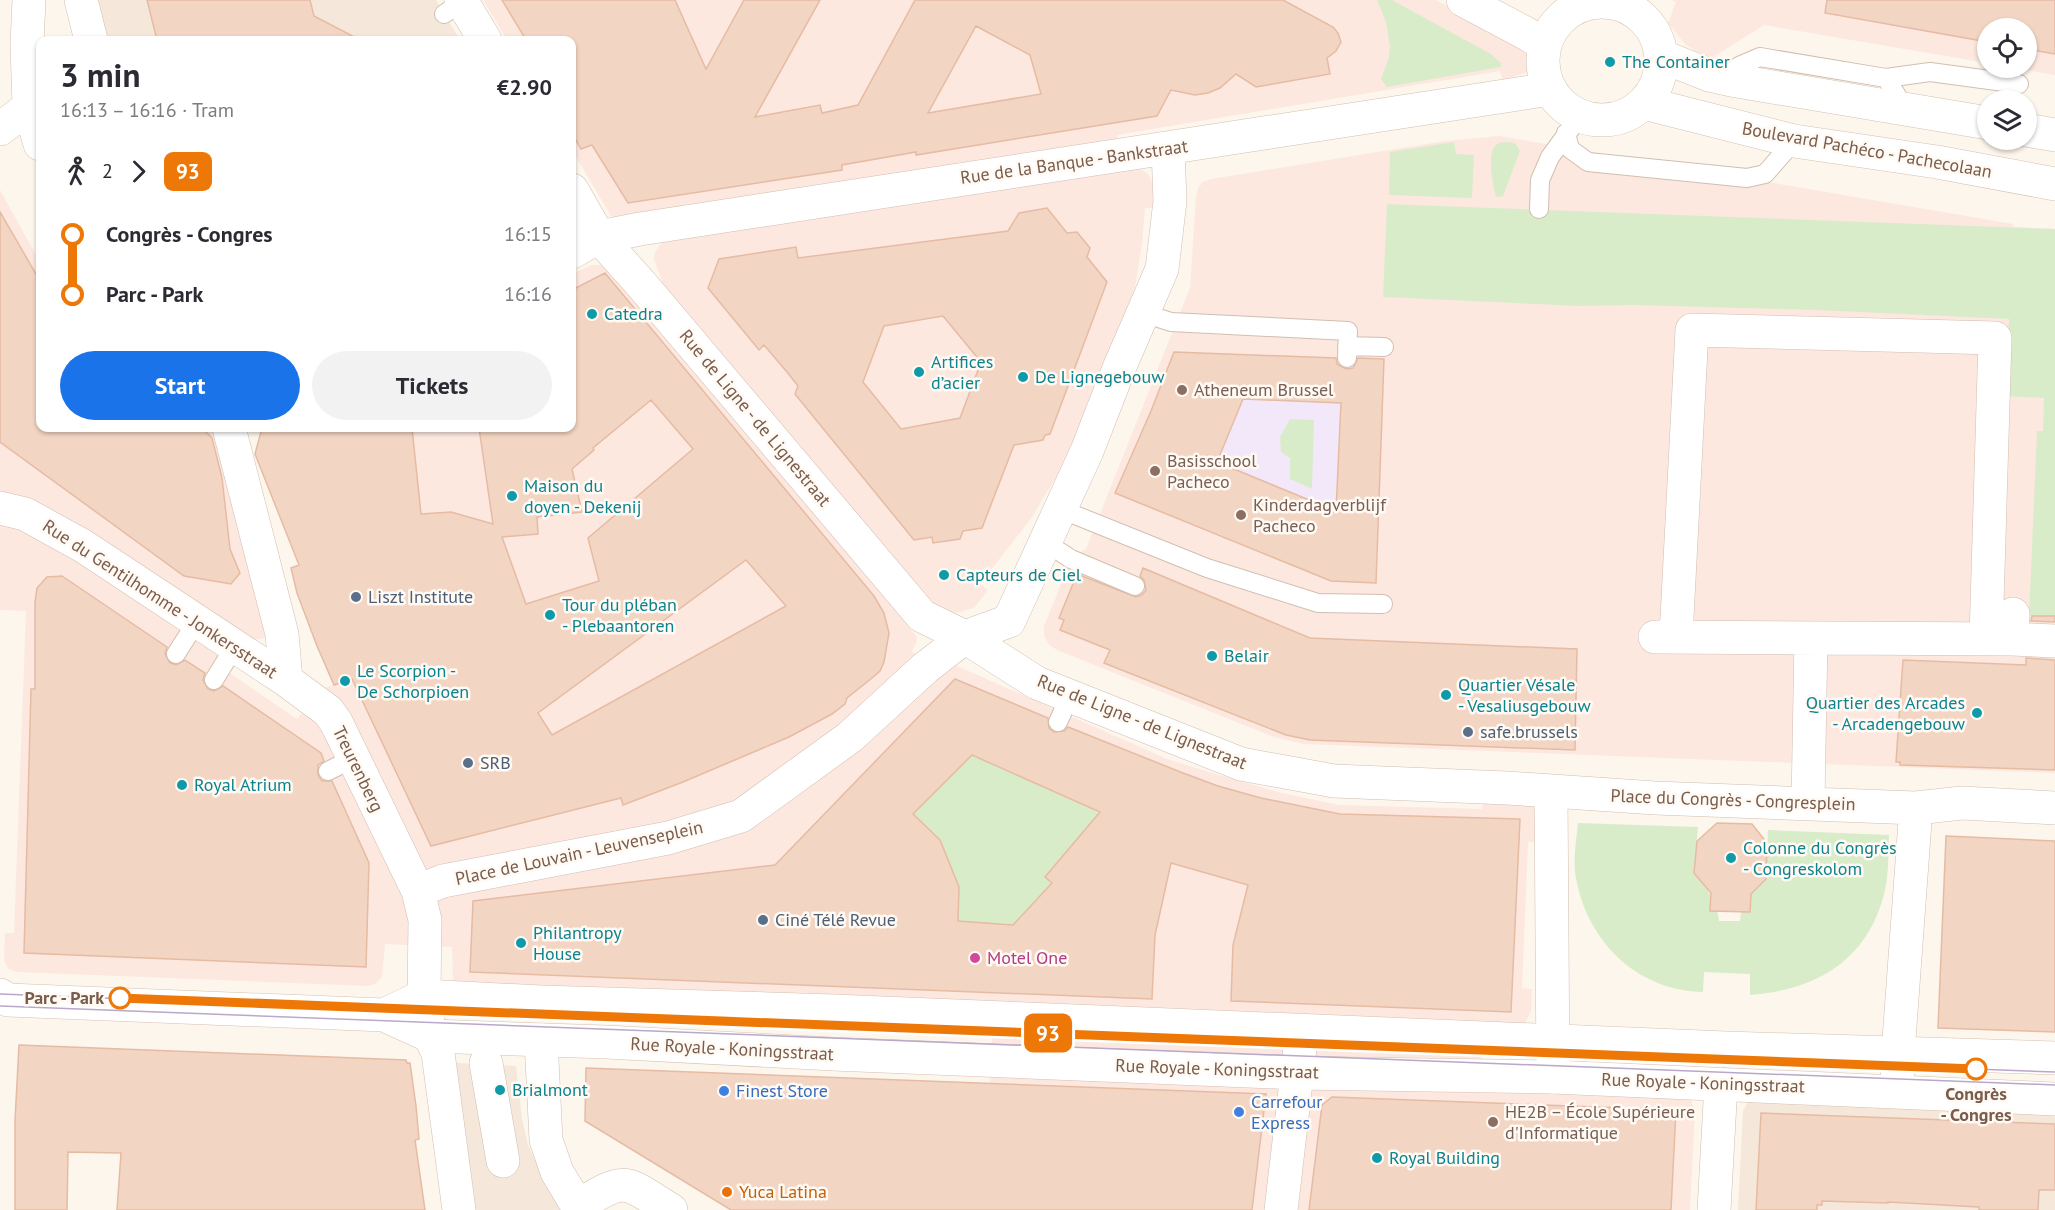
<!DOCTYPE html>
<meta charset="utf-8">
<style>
body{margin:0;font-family:"PT Sans",sans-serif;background:#f2f2f3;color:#2b2b33;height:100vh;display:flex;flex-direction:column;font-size:22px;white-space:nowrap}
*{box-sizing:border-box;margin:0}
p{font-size:20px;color:#7c7c81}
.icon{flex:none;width:33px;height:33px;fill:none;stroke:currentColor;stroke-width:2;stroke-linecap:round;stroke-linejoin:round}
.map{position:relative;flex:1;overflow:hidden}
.drawer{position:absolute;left:36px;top:36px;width:540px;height:396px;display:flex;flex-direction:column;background:#fff;border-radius:12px;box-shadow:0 2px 4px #0004}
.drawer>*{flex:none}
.badge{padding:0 12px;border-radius:9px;font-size:21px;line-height:39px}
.controls{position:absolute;left:1977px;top:18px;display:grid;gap:12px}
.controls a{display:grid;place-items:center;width:60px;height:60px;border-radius:50%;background:#fff;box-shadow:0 2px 4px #0004;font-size:30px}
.map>.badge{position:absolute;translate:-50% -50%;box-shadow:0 0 0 3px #fff}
.legs{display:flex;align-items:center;gap:9px;height:66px;padding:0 24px;font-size:20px}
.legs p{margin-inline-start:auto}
.head{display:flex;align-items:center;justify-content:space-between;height:102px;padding:0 24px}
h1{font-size:33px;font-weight:800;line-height:45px}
.action{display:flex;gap:12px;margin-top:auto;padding:12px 24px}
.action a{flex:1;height:69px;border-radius:36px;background:#1a73e8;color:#fff;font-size:24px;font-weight:800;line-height:69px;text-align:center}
.action a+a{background:#f2f2f3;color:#2b2b33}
ul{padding:0 24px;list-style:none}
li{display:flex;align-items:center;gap:21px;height:60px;font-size:22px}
li i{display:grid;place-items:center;width:9px;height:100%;margin:0 8px;background:currentColor}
li i::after{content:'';width:15px;height:15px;margin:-8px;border:4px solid;border-radius:50%;background:#fff}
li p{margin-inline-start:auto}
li:first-child i{background:linear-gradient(#0000 50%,currentColor 0)}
li:last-child i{background:linear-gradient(currentColor 50%,#0000 0)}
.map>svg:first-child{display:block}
.residential{fill:#f5e8da}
.commercial{fill:#fde8e0}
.education{fill:#f3e8fa}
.green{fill:#d8ecc9}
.building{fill:#f3d5c3;stroke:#e6bba3;stroke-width:1.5;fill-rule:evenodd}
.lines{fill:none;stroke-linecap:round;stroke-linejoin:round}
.lane-casing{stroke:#d1beb0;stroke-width:20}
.street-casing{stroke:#d1beb0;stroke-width:34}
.secondary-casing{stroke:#d6c0b0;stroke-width:34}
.lane{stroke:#fff;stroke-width:18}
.street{stroke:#fff;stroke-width:33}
.secondary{stroke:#fff;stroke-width:33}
.tram{stroke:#b9a8c9;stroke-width:1.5}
.line-1-casing{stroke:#fff;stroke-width:14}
.line-1{stroke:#ed7807;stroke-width:9}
.culture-dot{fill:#0f9aa8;stroke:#fffaf3;stroke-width:2}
.education-dot{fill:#8d6e63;stroke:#fffaf3;stroke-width:2}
.service-dot{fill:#5c6f8a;stroke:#fffaf3;stroke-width:2}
.hotel-dot{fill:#d1479c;stroke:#fffaf3;stroke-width:2}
.stop-1-dot{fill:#fff;stroke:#ed7807;stroke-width:3}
.shop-dot{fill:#3f7fe0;stroke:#fffaf3;stroke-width:2}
.food-dot{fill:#e8710a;stroke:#fffaf3;stroke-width:2}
.labels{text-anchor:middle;stroke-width:5;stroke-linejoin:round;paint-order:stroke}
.culture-label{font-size:18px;fill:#0d838f;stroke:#fffaf3;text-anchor:start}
.street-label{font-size:18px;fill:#7a5c4d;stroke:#fffaf3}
.education-label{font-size:18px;fill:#785e54;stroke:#fffaf3;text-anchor:start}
.service-label{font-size:18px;fill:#4e5e75;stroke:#fffaf3;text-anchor:start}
.hotel-label{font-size:18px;fill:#b23c85;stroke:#fffaf3;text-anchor:start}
.stop-label{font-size:18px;font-weight:bold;fill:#7a5c4d;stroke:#fffaf3;text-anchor:end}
.shop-label{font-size:18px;fill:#366cbe;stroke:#fffaf3;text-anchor:start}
.food-label{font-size:18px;fill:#c56008;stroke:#fffaf3;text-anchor:start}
</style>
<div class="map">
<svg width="2055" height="1210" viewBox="0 0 2055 1210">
<rect width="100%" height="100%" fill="#fdf6ec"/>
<path class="residential" d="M69,0H436L460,40H80Z
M456,1063L516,1066L522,1119L528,1145L546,1184L563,1210H475Z
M1748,1102L2055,1105V1210H1738L1743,1111Z"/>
<path class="commercial" d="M483,0H1436L1529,52L1532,57L1530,70L1526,73L1503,80L1500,71L1117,135L1121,168H1139L1148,174L1156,189L1154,208H1145L1142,244L1135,287L1091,408L1069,456L1030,520L980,584L988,590L974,608L956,613L945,611L927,598L902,618L917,637V641L912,651L936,675L955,665L1167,759L1212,773L1282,793L1339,805L1482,809L1483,797L1534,806L1537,811L1540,842H1528L1522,988L1532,989L1531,1011L1525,1023L1482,1030L1481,1089L1690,1097L1695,1112L1690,1210H984L994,1002L622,988L621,996L453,981L452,947L385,944L382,977L375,984L368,986L17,972L8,969L4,960L5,933H14L26,611L0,610V190L40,262V428H213L268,634L264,638L253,640L225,670L297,719L301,714H304L324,688L389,666L412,605L378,428H572V274L592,265H603L637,300L662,281L654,259L655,253L662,241L611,216L572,150V40H507Z
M1671,0H2055V75L2012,68H2026V28H1988L1987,63L1764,25L1710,59L1686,45L1668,23L1676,2Z
M1499,136L2013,224V227L2055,229V773L1303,744L1274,737L1057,650L1049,645L1044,636V626L1070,562L1075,555L1086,549L1190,288L1196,196L1198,188L1203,182L1211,179L1445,141Z"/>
<path class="education" d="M1174,352L1384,359L1376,583L1331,581L1115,493L1151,411Z"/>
<path class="green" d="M1377,0H1392L1491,54L1501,63V67L1387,87L1381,79L1389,57L1390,47L1386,22Z
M1454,142L1456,154L1474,155L1472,198L1389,195L1390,152Z
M1510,142L1516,144L1520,151L1503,196L1496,197C1493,186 1485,148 1499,143C1502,142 1506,142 1510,142Z
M1387,204L2055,229V616H2029L2037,431H2043L2044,398L2006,396L2009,319L1818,310L1633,305L1580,306L1383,297Z
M1290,419L1314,420L1312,489L1290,479V458L1281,452L1280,437Z
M972,755L1092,809L1099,814L1045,876L1052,883L1029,908L1025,925L958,921L959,887L940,840L913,814Z
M1578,823L1698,827L1694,873C1707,888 1717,901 1719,921H1740L1741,912H1750L1751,894L1766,879L1768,830L1889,835C1888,853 1889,872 1885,890C1869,960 1817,990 1750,995V974L1704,972L1703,992C1640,991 1590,945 1577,883C1572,864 1576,843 1578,823Z"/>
<path class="building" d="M147,0H310L314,16L360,40H157Z
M502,0H675L706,69L744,0H820L755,117L820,105L822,113L858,105L915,0H1283L1333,27L1338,33L1341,42L1336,51L1327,58L1330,74L1256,87L1236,74L1220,88L1208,93L1195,95L1171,90L1157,116L916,155V152L842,165V170L628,203L592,145L581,149L572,133V40H526ZM976,26L1030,55L1041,94L928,113Z
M1827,0H2055V54L2026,49V28H1988V42L1825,13Z
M1047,208L1067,233L1077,232L1090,248L1087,257L1107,282L1050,434L1045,435L1043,440L1014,445L982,528L963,531L960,539L933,543L932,537L914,540L795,394L798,386L787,372L764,345L759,350L708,288L719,259L796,247L798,258L1008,231L1019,213ZM943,316L981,362L960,418L901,429L863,382L884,326Z
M0,212L40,281V428H202L212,438L222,478L230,549L240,573L231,584L184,576L0,442Z
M605,273L874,596L884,613L889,633L884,662L880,671L872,678L847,698L845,704L832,714L789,737L683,782L623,805L621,798L431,846L352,679L334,685L317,646L297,593L291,568L299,565L255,454L262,428H412L421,514L451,512L493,524L479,428H572V290ZM651,400L693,449L588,538L599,581L526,604L502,537L538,534L537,517L582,512L572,469L594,450L593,448ZM746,560L786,606L552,735L538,713Z
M1174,352L1336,358L1337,364L1346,369L1353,368L1358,358L1384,359L1376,583L1331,581L1115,493L1151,411ZM1243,399L1341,403L1336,511L1217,462Z
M1143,568L1310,638L1577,649L1575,750L1310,740L1286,735L1104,663L1110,650L1060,630L1064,620L1059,618L1077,574L1136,597L1142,595L1146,590L1144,580L1140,576Z
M62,576L167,647L165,654L170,663L176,665L185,660L205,673L203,680L208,689L214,691L223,686L321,753L324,761L318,765V775L322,781H332L369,863L366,967L24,953L31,689H35V602L37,588L47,577Z
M2032,616H2055V622L2031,621Z
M2026,658L2055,660V770L1900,765V762H1896L1903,660L2026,665Z
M955,679L1048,718L1049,728L1054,732L1064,731L1068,727L1183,773L1218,786L1261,798L1340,814L1520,819L1511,1012L1231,1001L1233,945L1248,885L1171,863L1155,935L1152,999L470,972L473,901L775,865ZM972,755L1100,812L1045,877L1052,883L1013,925L958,921L959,887L940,840L913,814Z
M1717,823L1752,824L1767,843L1766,879L1751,894L1750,912L1710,911L1711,893L1694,873L1697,841Z
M1946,836L2055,841V1032L1938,1028Z
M19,1045L406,1060L407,1063H410L416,1106L419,1139L415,1140L425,1210H117L121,1153L68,1152L67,1210H15V1121Z
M586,1068L1266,1094L1252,1210H731L585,1121Z
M1332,1097L1676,1110L1671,1210H1309L1322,1105Z
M1761,1113L2055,1124V1190H2039L2038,1210H1979V1207L1888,1202V1203L1822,1201V1205H1817V1210H1756Z"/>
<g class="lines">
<defs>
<path id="lane" d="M444,14L462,2
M1886,78L1930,72L2019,84
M1731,80L1739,66L1760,57L1886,78L1904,107
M1566,133L1570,149L1588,162L1747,178L1765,174L1794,141
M1539,209L1540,180L1550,157L1580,116
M1143,313L1171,322L1348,331L1347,358
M1347,346L1384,347
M1060,509L1207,568L1318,603L1383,604
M1045,542L1071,559L1135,586
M176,654L197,621
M214,680L235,646
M1058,722L1070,696
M328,771L354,758"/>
<path id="street" d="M29,0L27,44L29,107L40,144
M81,0L91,40
M461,0L485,40
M0,129L29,107
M572,190L599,237L642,285L922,616L965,637L1037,683L1241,764L1334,781L1507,788L1655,798L1916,808L1962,803L2055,808
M572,252L599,237L640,229L1550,89
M229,428L282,634L286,680
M0,508L25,514L83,546L286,680L328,711L336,722L418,891L425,920L424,996L430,1036L438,1053L459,1210
M1655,637L2012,639L2013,614
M1676,637L1692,330L1995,338L1986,638
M2012,639L2055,641
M1551,792L1553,1077
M1808,803L1811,638
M418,891L443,881L668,838L741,816L850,737L925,668L965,637L1009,621L1087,451L1120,366L1162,269L1170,201L1168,148
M541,1040L546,1140L557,1172L580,1210
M486,1063L503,1161
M1897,1091L1898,1053L1916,808
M578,1206C627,1175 624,1181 671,1210
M1281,1210L1302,1031
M1714,1210L1721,1084"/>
<path id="secondary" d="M1463,0L1527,34L1545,45
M1543 61a59 59 0 1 1 118 0a59 59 0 1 1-118 0Z
M1661,56L1709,75L1731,80L1988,123
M1644,103L1794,141L1937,162L2055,184
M2026,130L2055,135
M0,995L8,1000L384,1015L430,1036L606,1042L833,1054L1298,1073L1553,1077L2055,1099
M384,1015L424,996L541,1002L834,1011L1726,1048L2055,1058"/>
</defs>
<use href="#lane" class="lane-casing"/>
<use href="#street" class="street-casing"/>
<use href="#secondary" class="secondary-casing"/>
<use href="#lane" class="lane"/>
<use href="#street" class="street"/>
<use href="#secondary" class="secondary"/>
<path class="tram" d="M0,994L2055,1072
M0,1006L2055,1085"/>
</g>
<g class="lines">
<defs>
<path id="line-1" d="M120,998L1976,1069"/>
</defs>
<use href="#line-1" class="line-1-casing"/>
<use href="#line-1" class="line-1"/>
</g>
<g class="culture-dot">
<circle cx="1610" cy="62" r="6"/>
<circle cx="592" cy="314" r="6"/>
<circle cx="919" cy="372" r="6"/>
<circle cx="1023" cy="377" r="6"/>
<circle cx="512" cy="496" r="6"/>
<circle cx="944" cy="575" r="6"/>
<circle cx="550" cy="615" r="6"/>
<circle cx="1212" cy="656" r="6"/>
<circle cx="345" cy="681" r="6"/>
<circle cx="1446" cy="695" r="6"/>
<circle cx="1977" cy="713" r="6"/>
<circle cx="182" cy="785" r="6"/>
<circle cx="1731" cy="858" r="6"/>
<circle cx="521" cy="943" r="6"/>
<circle cx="500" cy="1090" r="6"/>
<circle cx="1377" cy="1158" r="6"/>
</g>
<g class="education-dot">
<circle cx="1182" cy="390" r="6"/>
<circle cx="1155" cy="471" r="6"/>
<circle cx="1241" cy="515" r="6"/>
<circle cx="1493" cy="1122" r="6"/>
</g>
<g class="service-dot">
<circle cx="356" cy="597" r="6"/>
<circle cx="1468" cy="732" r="6"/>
<circle cx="468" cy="763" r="6"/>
<circle cx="763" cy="920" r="6"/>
</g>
<circle class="hotel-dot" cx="975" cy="958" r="6"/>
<g class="stop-1-dot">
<circle cx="120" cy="998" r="10"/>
<circle cx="1976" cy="1069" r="10"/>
</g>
<g class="shop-dot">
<circle cx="724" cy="1091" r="6"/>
<circle cx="1239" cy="1112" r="6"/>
</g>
<circle class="food-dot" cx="727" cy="1192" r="6"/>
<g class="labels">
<g class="culture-label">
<text x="1622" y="68">The Container</text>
<text x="604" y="320">Catedra</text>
<text x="931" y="368">Artifices<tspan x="931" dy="21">d’acier</tspan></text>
<text x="1035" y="383">De Lignegebouw</text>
<text x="524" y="492">Maison du<tspan x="524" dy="21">doyen - Dekenij</tspan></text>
<text x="956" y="581">Capteurs de Ciel</text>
<text x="562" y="611">Tour du pléban<tspan x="562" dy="21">- Plebaantoren</tspan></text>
<text x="1224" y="662">Belair</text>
<text x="357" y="677">Le Scorpion -<tspan x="357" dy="21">De Schorpioen</tspan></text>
<text x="1458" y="691">Quartier Vésale<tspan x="1458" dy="21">- Vesaliusgebouw</tspan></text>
<text x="1965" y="709" text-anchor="end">Quartier des Arcades<tspan x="1965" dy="21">- Arcadengebouw</tspan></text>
<text x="194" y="791">Royal Atrium</text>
<text x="1743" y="854">Colonne du Congrès<tspan x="1743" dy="21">- Congreskolom</tspan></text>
<text x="533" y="939">Philantropy<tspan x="533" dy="21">House</tspan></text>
<text x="512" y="1096">Brialmont</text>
<text x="1389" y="1164">Royal Building</text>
</g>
<g class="street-label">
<text transform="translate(1867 150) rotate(10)" y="6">Boulevard Pachéco - Pachecolaan</text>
<text transform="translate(1074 162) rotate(-8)" y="6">Rue de la Banque - Bankstraat</text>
<text transform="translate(755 418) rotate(50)" y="6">Rue de Ligne - de Lignestraat</text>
<text transform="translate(160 599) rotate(33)" y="6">Rue du Gentilhomme - Jonkersstraat</text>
<text transform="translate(1142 722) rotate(22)" y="6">Rue de Ligne - de Lignestraat</text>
<text transform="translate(358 769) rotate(64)" y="6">Treurenberg</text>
<text transform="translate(1733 800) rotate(2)" y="6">Place du Congrès - Congresplein</text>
<text transform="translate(579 853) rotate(-12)" y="6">Place de Louvain - Leuvenseplein</text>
<text transform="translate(732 1049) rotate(3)" y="6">Rue Royale - Koningsstraat</text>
<text transform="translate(1217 1069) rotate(2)" y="6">Rue Royale - Koningsstraat</text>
<text transform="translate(1703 1083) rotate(2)" y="6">Rue Royale - Koningsstraat</text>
</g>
<g class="education-label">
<text x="1194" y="396">Atheneum Brussel</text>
<text x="1167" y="467">Basisschool<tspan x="1167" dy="21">Pacheco</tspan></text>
<text x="1253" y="511">Kinderdagverblijf<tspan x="1253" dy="21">Pacheco</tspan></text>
<text x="1505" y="1118">HE2B – École Supérieure<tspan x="1505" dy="21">d'Informatique</tspan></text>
</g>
<g class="service-label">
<text x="368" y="603">Liszt Institute</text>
<text x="1480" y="738">safe.brussels</text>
<text x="480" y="769">SRB</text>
<text x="775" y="926">Ciné Télé Revue</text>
</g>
<g class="hotel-label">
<text x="987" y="964">Motel One</text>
</g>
<g class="stop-label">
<text x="104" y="1004">Parc - Park</text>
<text x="1976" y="1100" text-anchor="middle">Congrès<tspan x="1976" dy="21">- Congres</tspan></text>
</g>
<g class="shop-label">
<text x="736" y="1097">Finest Store</text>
<text x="1251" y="1108">Carrefour<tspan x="1251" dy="21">Express</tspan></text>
</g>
<g class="food-label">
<text x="739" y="1198">Yuca Latina</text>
</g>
</g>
</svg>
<div class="controls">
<a><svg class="icon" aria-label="locate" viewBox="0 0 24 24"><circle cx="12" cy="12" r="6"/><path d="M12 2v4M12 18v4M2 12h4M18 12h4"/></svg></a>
<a><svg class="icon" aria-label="layers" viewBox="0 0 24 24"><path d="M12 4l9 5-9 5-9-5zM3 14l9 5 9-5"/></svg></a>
</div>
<b class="badge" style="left:1048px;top:1033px;background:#ed7807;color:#fff">93</b>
<section class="drawer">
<div class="head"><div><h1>3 min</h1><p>16:13 – 16:16 · Tram</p></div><b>€2.90</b></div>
<div class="legs"><svg class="icon" aria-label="walk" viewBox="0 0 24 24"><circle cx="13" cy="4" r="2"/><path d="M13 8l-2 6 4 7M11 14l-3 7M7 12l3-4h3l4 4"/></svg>2<svg class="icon" aria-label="forward" viewBox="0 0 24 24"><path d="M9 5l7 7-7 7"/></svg><b class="badge" style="background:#ed7807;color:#fff">93</b></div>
<ul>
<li><i style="color:#ed7807"></i><b>Congrès - Congres</b><p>16:15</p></li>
<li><i style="color:#ed7807"></i><b>Parc - Park</b><p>16:16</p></li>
</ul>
<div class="action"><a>Start</a><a>Tickets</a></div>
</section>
</div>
